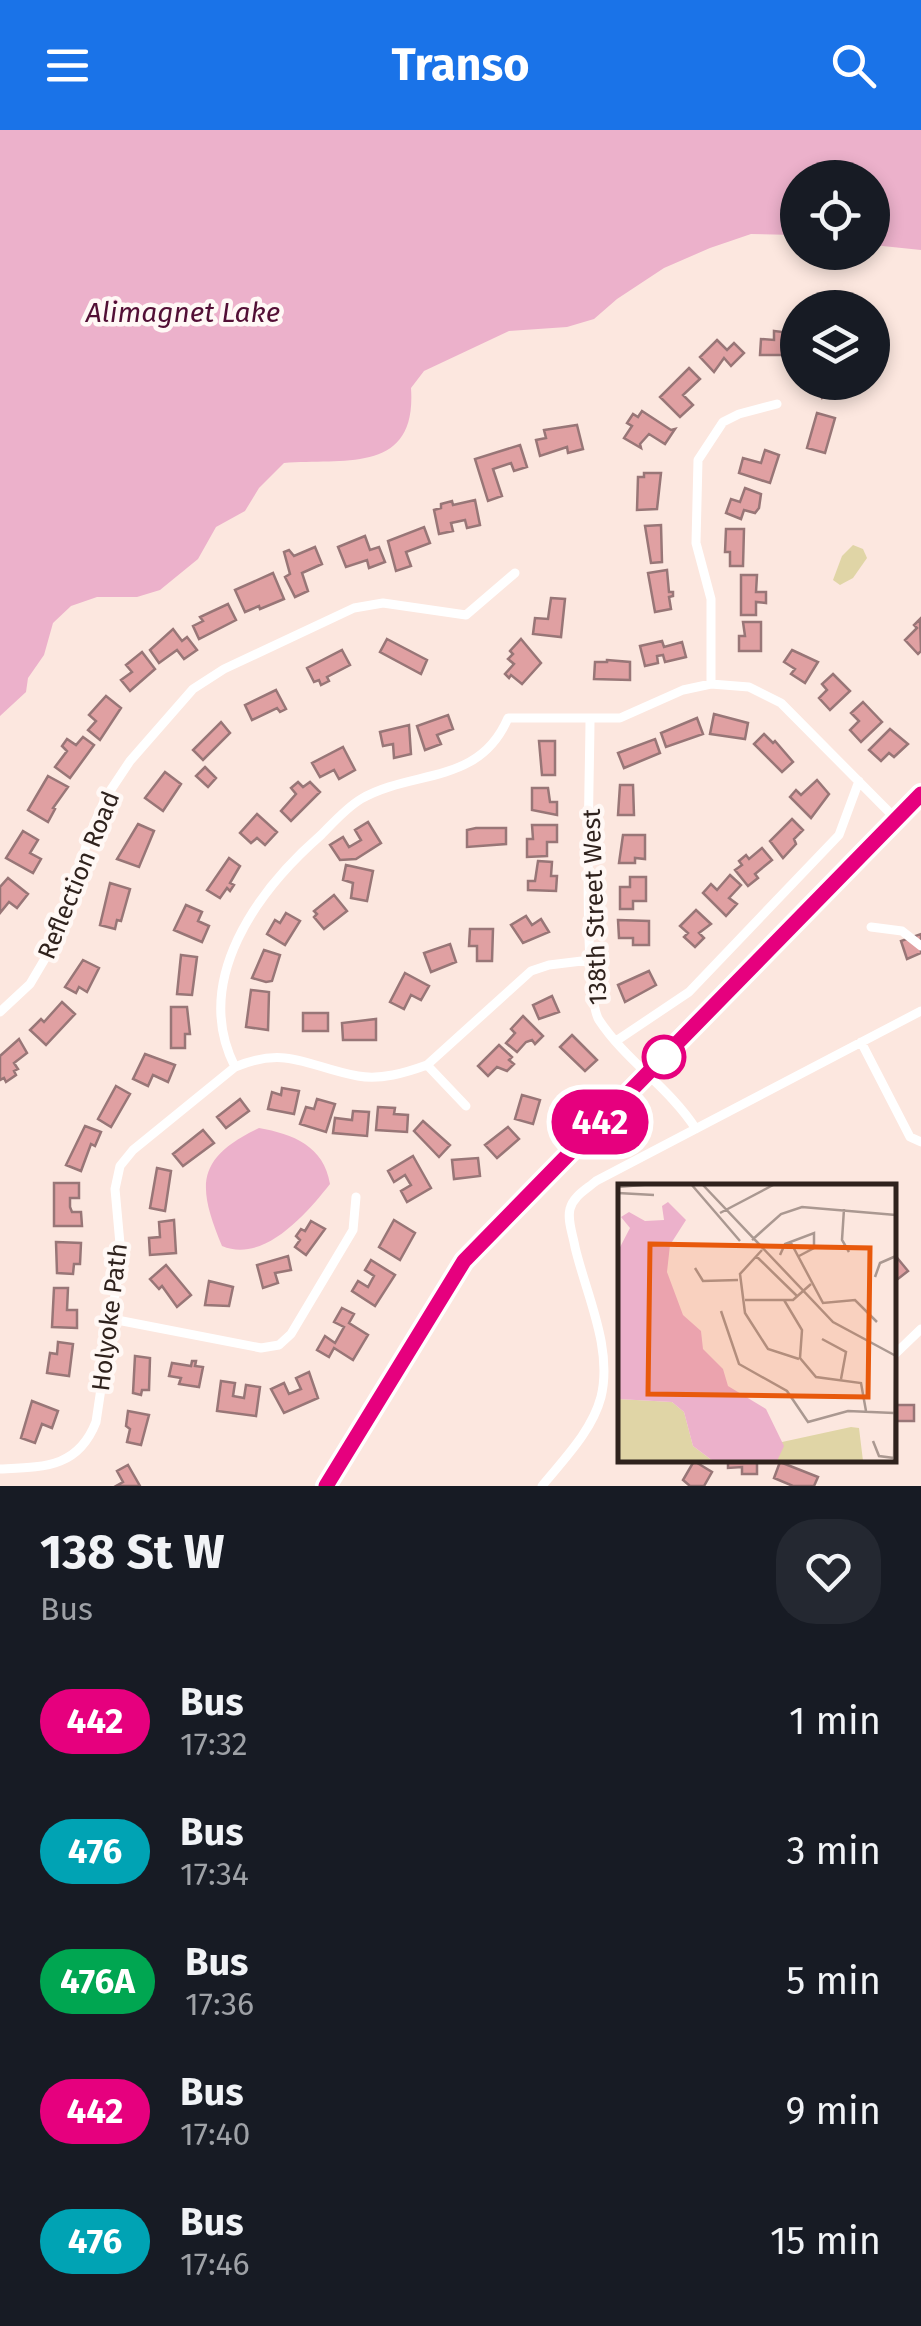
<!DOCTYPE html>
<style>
body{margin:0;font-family:"Fira Sans",sans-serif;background:#242831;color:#f1f3f6;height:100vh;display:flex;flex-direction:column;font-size:38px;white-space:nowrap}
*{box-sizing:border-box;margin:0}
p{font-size:32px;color:#9ea1a6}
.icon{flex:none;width:55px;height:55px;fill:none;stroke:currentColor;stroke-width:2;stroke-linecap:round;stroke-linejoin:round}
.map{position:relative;height:1356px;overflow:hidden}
.panel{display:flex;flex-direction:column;background:#171b24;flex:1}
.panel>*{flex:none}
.badge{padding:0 20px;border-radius:32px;font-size:35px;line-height:65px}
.tools{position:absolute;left:780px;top:30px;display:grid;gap:20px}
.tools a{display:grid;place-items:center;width:110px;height:110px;border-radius:50%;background:#171b24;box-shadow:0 5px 15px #0003;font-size:50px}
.map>.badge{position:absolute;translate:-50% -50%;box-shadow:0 0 0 5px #fff}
.round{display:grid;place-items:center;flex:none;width:105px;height:105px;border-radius:40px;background:#242831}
.head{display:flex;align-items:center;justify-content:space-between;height:170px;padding:0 40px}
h1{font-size:48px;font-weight:700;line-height:75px}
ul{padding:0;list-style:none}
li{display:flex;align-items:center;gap:30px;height:130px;padding:0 40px}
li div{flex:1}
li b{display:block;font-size:38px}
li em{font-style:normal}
li .badge{min-width:110px;font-weight:700;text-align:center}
header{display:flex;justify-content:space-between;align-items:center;height:130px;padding:0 40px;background:#1a73e8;color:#fff;font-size:45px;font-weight:700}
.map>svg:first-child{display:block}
.green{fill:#e0d5a6}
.water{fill:#ecb1cb}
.building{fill:#e0a0a2;stroke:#987677;stroke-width:2.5}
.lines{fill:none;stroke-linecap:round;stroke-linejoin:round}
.minor{stroke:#fff;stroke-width:9}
.tertiary{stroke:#fff;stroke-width:11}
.line-casing{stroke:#fff;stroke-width:22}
.line{stroke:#e6007e;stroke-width:15}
.stop-dot{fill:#fff;stroke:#e6007e;stroke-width:5}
.labels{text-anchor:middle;stroke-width:9;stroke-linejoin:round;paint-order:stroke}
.street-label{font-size:25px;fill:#2f221d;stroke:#fff8f5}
.water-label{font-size:28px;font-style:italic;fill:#520f35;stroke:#fff8f5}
.inset-road{fill:none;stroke:#aa9891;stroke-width:2.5}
.view{fill:#e8590c;fill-opacity:0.15;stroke:#e8590c;stroke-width:5}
.inset-edge{fill:none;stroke:#2f221d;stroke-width:5}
</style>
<header><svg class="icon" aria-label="menu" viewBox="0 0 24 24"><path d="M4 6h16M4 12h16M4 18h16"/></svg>Transo<svg class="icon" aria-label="search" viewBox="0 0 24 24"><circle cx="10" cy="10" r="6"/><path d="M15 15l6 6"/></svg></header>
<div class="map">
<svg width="921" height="1356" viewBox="0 0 921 1356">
<rect width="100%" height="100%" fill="#fce7df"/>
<path class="green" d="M853,415L863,419L867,428L853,448L840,455L833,450L842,426Z"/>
<path class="water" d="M0,0H921V120L873,115L872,48H798L797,105L751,104L710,118L664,138L617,169L594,189L567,197L509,201L424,241L411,258C417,345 345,328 284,333L259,358L245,381L216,397L198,429L160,460L137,467H97L71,476L53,493L44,525L28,548L26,562L0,586Z
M259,998C293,1004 324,1016 330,1054C307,1083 264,1134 222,1116C198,1057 194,1029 259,998Z"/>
<path class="building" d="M774,201L783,202V209L798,210L796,225H760L761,209L774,210Z
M717,210L727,220L734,213L744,223L731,236L724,228L714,242L700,227Z
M689,238L700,249L683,265L693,275L680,287L660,267Z
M819,252H839L833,255L836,261L822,268L816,254Z
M642,281L671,300L675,299L665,314L649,304L640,314L641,318L624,308L632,296L627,293L633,284L638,287Z
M817,283L835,288L825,323L807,318Z
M577,295L583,319L568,323L567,317L540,326L536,310L546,308L544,300Z
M520,315L527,337L514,341L511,333L493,339L502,366L488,371L475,329Z
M765,320L779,325L770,353L739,343L743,328L761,333Z
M644,343H661L657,379L637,380L638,347H644Z
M745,358L761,364L759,378L755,383L744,380L741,389L726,383L731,369L740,372Z
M475,370L480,395L467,398L465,390L451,393L453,401L439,404L434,380L441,378V374L452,371L453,375Z
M661,395L662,432L651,433L645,396Z
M424,397L430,413L406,422L411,436L396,441L388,411Z
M726,399H744L743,436H730V422H725Z
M365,406L370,420L379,417L385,432L369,438L367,430L346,437L338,417Z
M315,417L322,434L302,443L308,461L295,467L285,447L290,444L284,422L289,420L294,426Z
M667,440L669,462H673V466L669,467L671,479L655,482L648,443Z
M273,443L284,469L260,479L259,476L245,482L235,460Z
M741,445H757L756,462H766V473L756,472V485H741Z
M551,468L565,469L561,507L533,504L535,488L548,489Z
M228,474L236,490L199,509L193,496L203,491L200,487Z
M920,489L921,521L918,524L905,510L917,498L914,495Z
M743,492H761V521H739V506H745Z
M173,499L182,511L187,507L197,520L184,529L177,520L159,533L150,520Z
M387,509L427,530L421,544L380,522Z
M521,509L541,533L522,554L511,545L509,548L505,544L514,534L508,529L513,524L510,521Z
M662,511L664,517L682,512L686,527L665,532L663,525L657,526L658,533L645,536L640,516Z
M342,520L350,535L327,547L329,551L321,555L319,550L314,552L307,538Z
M792,520L818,532L805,553L791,544L795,539L784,532Z
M142,522L155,539L130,561L121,550L132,542L126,535Z
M607,530L630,532V550L594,549L595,532H607Z
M833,544L850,561L830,580L819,568L827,560L822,554Z
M276,560L286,579L280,582L277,578L252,590L245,575Z
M106,566L121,578L100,610L88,600L96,591L89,585Z
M863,572L882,592L861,612L850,600L859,591L851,583Z
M714,584L748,593L745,609L710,604Z
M448,585L453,599L437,605L441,614L425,620L417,596Z
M697,588L703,604L666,617L661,603Z
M221,592L230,603L203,630L193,620Z
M409,595L411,624L394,628L393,614L383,616L380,602Z
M890,599L908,614L894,627L889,623L881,631L869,620Z
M764,604L773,613L775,611L793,632L782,642L754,614Z
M83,607L94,615L70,648L55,637L67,621L62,616L67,609L76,615Z
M655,609L660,623L624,638L618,623Z
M539,611H555V645H542Z
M343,617L355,640L339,649L334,640L320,647L312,633Z
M205,637L216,648L208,657L196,646Z
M165,642L181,654L163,681L145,668Z
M48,646L68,657L53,678L55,679L48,692L28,680Z
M817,650L829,664L811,688L790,667L796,660L801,665Z
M298,652L303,657L310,652L320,662L291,691L281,681L296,664L291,658Z
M620,655H633L634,685H618Z
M532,658H548L550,672H557V685L532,680Z
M257,684L277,702L265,715L257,708L251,713L240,703Z
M792,689L803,700L794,709L796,714L783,728L770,711Z
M368,692L381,713L356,729L340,730L330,715L343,707L349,717L361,710L355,700Z
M138,694L154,701L139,737L117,729Z
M532,695H557V712H547V726L527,727V709H533Z
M476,698H506V714L467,717V700Z
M23,701L38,710L30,723L41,729L33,743L6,728Z
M623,705H645V729L635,728V733H619Z
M762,718L772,730L755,744L758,748L748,756L735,740L742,735L739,731L746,725L749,729Z
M229,728L240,736L230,753L234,755L230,761L227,758L220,768L207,760Z
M538,731L552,732L551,746H557L556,761L528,760V751H535Z
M346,735L373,741L367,771L351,768L353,753L343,750Z
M730,745L741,755L729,768L737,774L726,786L703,763L711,754L717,760Z
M630,747H646V771H633V779H620V757H630Z
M8,748L28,764L17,778L9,772L0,783V757Z
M110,753L130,759L121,791L117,790L115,799L100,795Z
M334,765L347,781L324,799L314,787L317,784L314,781Z
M186,775L202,782L198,791L209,796L202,812L174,800Z
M696,780L711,794L699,803L704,808L695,817L684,807L688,803L680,796Z
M286,783L300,791L285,815L267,804L275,790L280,793Z
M526,786L532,795L541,789L549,802L523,813L511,795Z
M618,790L649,791V815H633V808H619Z
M470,799H493L492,831H477V816H469Z
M921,804V823L907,829L901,811Z
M450,814L456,832L431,842L424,823Z
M264,820L280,825L272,851L266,852L252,848Z
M181,825L197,827L192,865L177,864Z
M83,830L99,838L87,862L79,857L76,863L65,857Z
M649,841L656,855L625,872L618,855Z
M405,843L429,856L421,870L411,865L404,879L390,872Z
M251,860L269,862L268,900L246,897Z
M552,866L559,882L539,889L533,875Z
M62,872L75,884L46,915L30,900L41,889L44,892Z
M171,877H187L190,904H185V918H171Z
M303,883H328V901H303Z
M523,886L543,906L535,914L532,910L526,912L517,922L506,913L515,903L511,899Z
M376,889V910H343L342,893Z
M572,905L597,930L585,941L560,917Z
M19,909L27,923L14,933L18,939L14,941L16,945L6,952L4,948L0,950V926Z
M499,915L512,927L509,930L514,934L507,941L497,937L488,946L478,936Z
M145,924L175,935L168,952L153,945L148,956L133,949Z
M116,956L130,964L111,997L98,989Z
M282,958L299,961L294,984L268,979L272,962L281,965Z
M522,965L540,970L533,994L515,989Z
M240,969L249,981L226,998L217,987Z
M317,969L335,974L326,1002L300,994L306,977L314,979Z
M378,977L395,978L394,984L408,985L407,1002L376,1000Z
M353,981L369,982L367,1006L333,1003L335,988L352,990Z
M423,991L450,1015L439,1027L414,1001Z
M85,996L101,1002L95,1016L91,1014L81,1041L66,1035Z
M508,997L519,1009L497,1028L485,1015Z
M203,1000L214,1013L183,1036L173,1024Z
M413,1026L431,1058L407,1072L401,1061L411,1055L405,1045L394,1052L388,1041Z
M478,1028L480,1046L454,1049L452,1030Z
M157,1038L171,1041L165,1081L150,1078Z
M54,1053H79V1068H70V1077L72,1082H81L82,1096H54Z
M174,1090L176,1123L150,1125L149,1108L160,1107L159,1092Z
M394,1090L415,1103L400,1130L379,1117Z
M311,1091L325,1099L306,1125L295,1117L300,1110L296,1106L301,1099L305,1101Z
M56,1112L81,1113L80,1134H74L73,1144L57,1143Z
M894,1124L908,1141L894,1152Z
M288,1126L291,1140L275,1143L278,1153L263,1158L257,1135Z
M371,1130L395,1145L375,1176L352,1161L358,1151L368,1157L374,1146L365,1140Z
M166,1135L191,1165L177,1177L162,1156L159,1159L150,1149Z
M209,1151L233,1157L229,1176L205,1175Z
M54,1158H68L67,1180H77V1198L52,1197Z
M342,1178L354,1184L349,1193L368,1205L353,1230L334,1218L329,1227L317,1220L325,1206L335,1213L344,1197L334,1192Z
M58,1212L73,1214L69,1246L47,1243L50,1223L57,1224Z
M135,1226L150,1228L149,1260H142L141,1265L133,1263Z
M192,1231H196L195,1236L203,1237L199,1257L179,1254L181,1248L169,1246L172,1233L191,1236Z
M309,1242L318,1268L284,1283L271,1259L284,1253L289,1264L301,1259L296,1248Z
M221,1251L235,1253L233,1266L244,1268L246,1255L260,1257L256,1286L217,1281Z
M32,1271L58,1281L52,1298L42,1294L35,1313L21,1308Z
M894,1275H914V1291H896L894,1295Z
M128,1281L149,1285L141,1315L127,1312L130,1299L126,1296Z
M728,1328H757V1344H742V1337L728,1338Z
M694,1331L712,1342L704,1356H690L683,1350Z
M780,1332L818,1347L814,1356H793L774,1348Z
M128,1335L140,1356H116L123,1352L117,1341Z"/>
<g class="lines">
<path class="minor" d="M711,554V469L696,413L698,330L723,292L739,284L777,274
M590,590C590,637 582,864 599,890C626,931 669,957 696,999
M871,797L902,801L921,816
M0,882L30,854L59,805L89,706L106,667L130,631L193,559L224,539L354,478L383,473L466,485L515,443
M616,911L689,862L839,705L859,651
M861,912L910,1007L921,1012
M427,935L466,976
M235,937C191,850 258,760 321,705C333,693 346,678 361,669C413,639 479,656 508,588H620L683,560L711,554L749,557L781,573L896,689
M112,1189L261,1218L279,1215L291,1204L353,1100L356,1067
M894,1225L921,1199
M0,1339C44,1337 78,1338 96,1292L121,1125L115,1059L120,1036L133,1020L235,937C287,915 308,937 358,946C381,950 405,943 427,935L531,841L549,835L590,830
M542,1356C564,1329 592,1301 601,1267C613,1218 586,1164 575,1117C573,1105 567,1090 570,1079C573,1066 587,1059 596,1051L921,881"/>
<path class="tertiary" d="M326,1356L464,1131L921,664"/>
</g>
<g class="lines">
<defs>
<path id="line" d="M326,1356L464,1131L921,664"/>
</defs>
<use href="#line" class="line-casing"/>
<use href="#line" class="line"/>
</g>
<circle class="stop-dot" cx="664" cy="927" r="20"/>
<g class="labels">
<g class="street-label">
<text transform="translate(78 745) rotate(-68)" y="9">Reflection Road</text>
<text transform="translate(594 777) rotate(-92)" y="9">138th Street West</text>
<text transform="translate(109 1187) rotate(-83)" y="9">Holyoke Path</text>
</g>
<g class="water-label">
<text x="183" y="192">Alimagnet Lake</text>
</g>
</g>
<g transform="translate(618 1054)">
<rect width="278" height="278" fill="#fce7df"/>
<path d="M0,215L54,218L66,228L75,262L95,277H0ZM233,243L241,244L245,277H159L164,258Z" fill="#e0d5a6"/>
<path d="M50,18L68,36L52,61L49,88L65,131L83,147L85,165L105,185L110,202L148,225L166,262L159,277H95L75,262L66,228L54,218L0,215V67L12,44L3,33L11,28L27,37L46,36L44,22Z" fill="#ecb1cb"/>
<path class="inset-road" d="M73,0L122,57M84,0L215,138L278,172M0,3L36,0M0,9L36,11M226,25L224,56L231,68M102,29L157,0M134,56L163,30L184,23L278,31M172,57L205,119L237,116L259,138M144,66L122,90L127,129L150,165L181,175M162,71L167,60L196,49V64L181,72M138,72L179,112M77,84L85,97L120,96M257,93L262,79L278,72M127,116H175L193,100M166,116L184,146L182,174L198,193L243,199L248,227M103,127L121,180L169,207L190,238L230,227L276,229M204,155L228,168L223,195M255,257L261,272L276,274M276,277L278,123"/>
<path class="view" d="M32,60L252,64L250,213L30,210Z"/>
<rect width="278" height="278" class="inset-edge"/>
</g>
</svg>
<div class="tools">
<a><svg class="icon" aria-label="locate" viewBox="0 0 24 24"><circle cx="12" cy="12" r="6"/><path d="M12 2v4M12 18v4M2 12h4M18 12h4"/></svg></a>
<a><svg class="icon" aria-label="layers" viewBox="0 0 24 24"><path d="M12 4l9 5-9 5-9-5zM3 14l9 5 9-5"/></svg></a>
</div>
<b class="badge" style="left:600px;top:992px;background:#e6007e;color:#fff">442</b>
</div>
<section class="panel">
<div class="head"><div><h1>138 St W</h1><p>Bus</p></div><a class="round"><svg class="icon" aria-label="heart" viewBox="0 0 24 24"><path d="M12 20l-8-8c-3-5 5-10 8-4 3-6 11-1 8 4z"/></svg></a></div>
<ul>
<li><span class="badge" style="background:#e6007e;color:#fff">442</span><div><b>Bus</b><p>17:32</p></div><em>1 min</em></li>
<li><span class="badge" style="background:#00a3b4;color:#fff">476</span><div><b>Bus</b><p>17:34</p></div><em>3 min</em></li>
<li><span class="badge" style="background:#00a651;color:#fff">476A</span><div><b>Bus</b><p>17:36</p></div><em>5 min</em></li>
<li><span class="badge" style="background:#e6007e;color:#fff">442</span><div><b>Bus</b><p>17:40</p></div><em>9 min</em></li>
<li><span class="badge" style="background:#00a3b4;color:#fff">476</span><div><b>Bus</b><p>17:46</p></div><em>15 min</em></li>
</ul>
</section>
